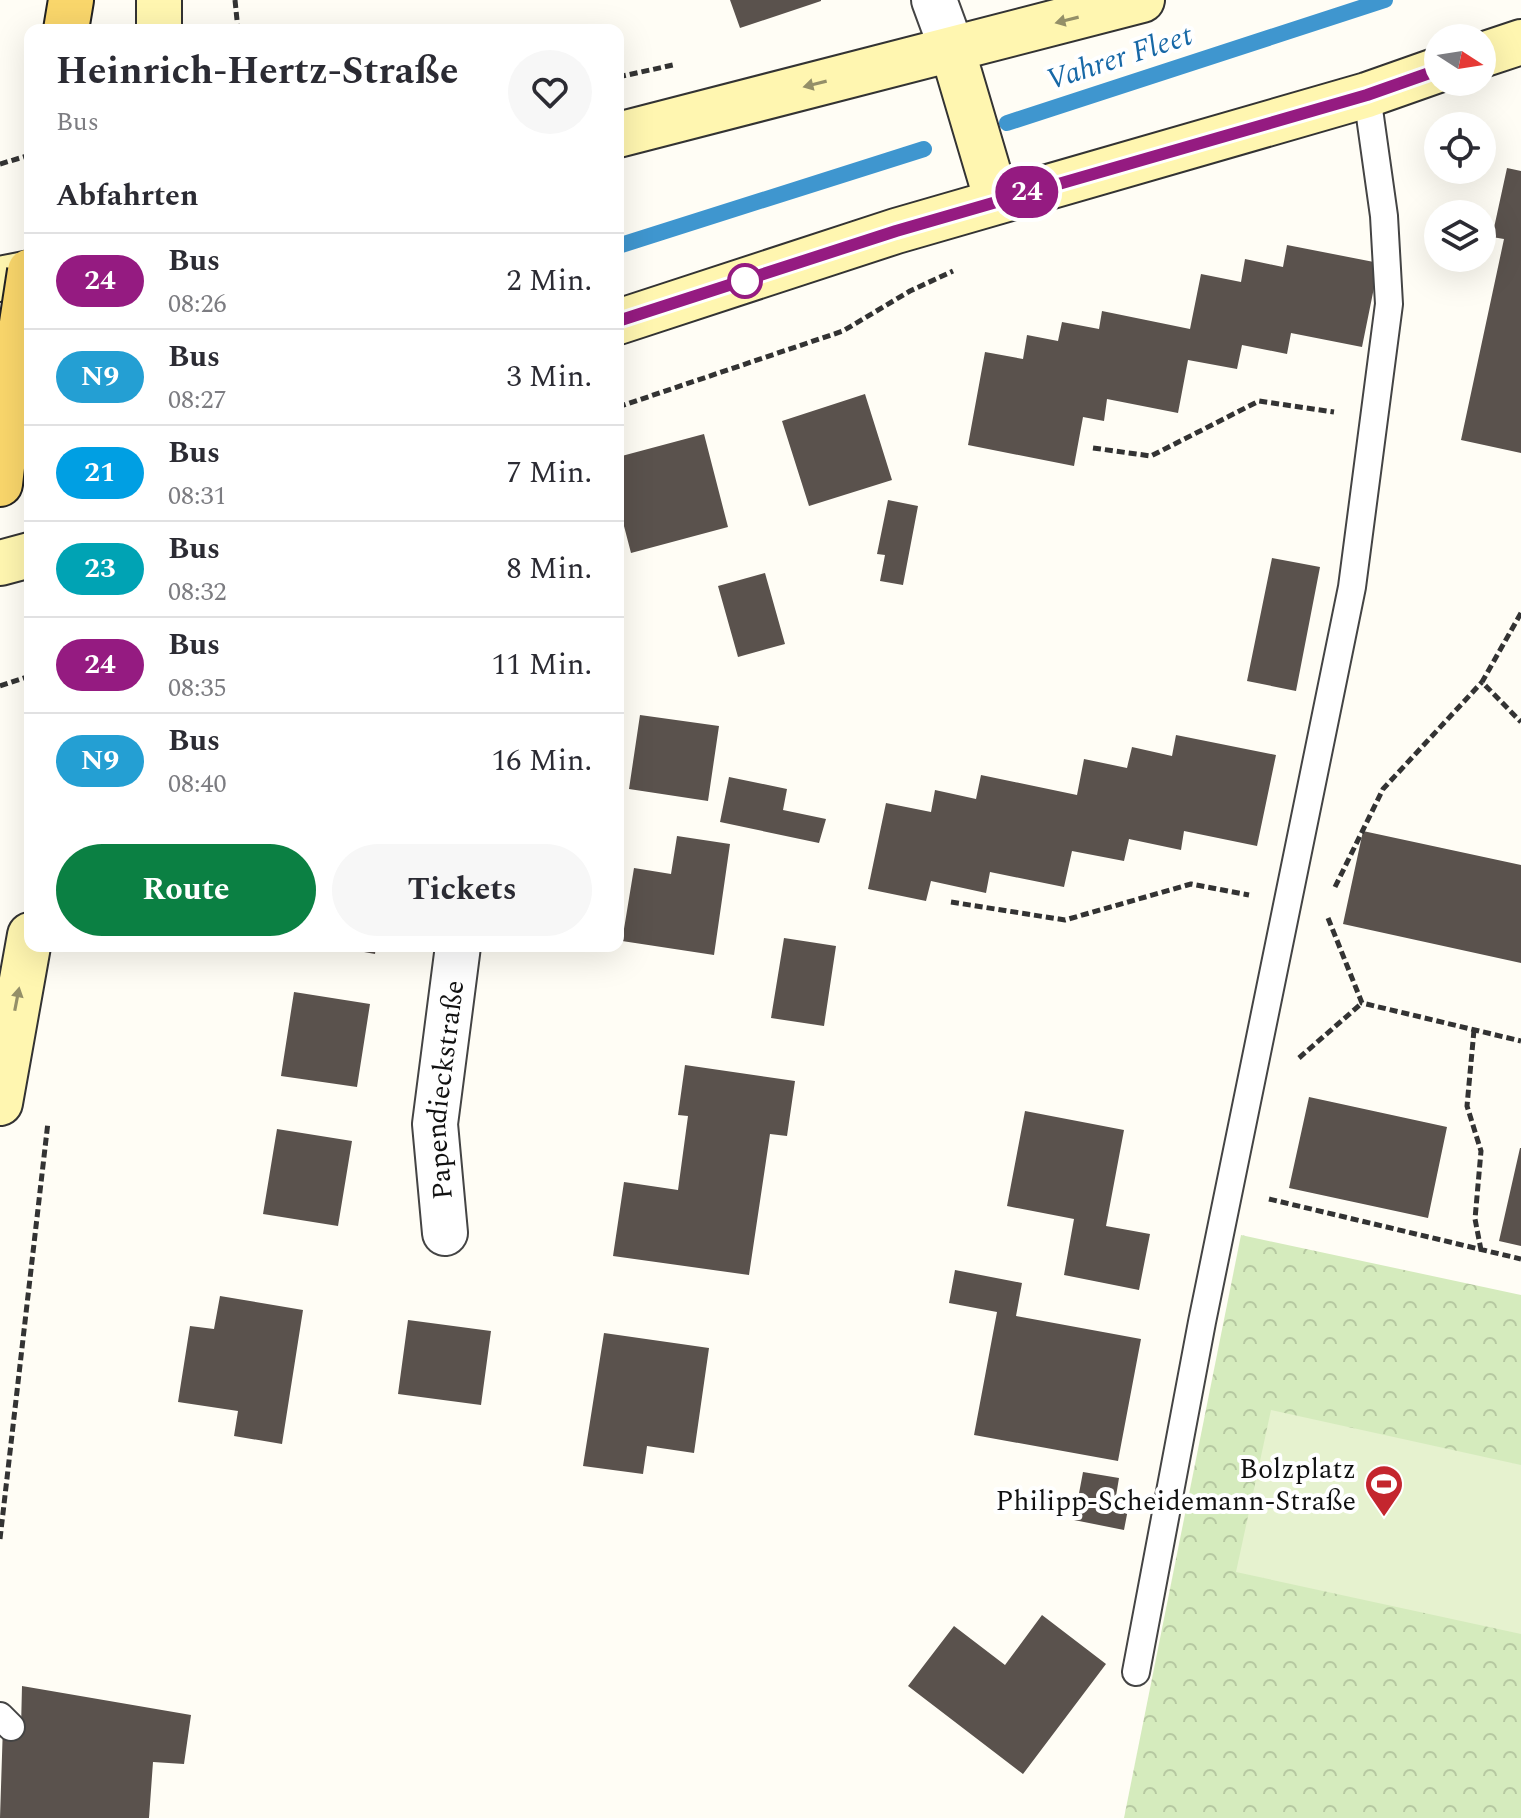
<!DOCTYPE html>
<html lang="de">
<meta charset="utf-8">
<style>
body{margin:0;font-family:Spectral,serif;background:#f7f7f7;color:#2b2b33;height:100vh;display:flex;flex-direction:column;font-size:30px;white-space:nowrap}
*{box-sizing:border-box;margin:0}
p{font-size:26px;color:#7c7c81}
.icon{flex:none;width:44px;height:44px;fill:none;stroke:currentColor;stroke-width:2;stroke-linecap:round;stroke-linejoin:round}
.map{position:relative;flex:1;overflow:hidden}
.sheet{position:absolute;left:24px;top:24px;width:600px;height:928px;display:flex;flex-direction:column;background:#fff;border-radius:16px;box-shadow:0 8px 32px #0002}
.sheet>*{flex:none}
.badge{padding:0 16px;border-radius:26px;font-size:28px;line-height:52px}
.needle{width:52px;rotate:102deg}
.controls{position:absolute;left:1424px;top:24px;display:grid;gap:16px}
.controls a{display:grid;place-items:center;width:72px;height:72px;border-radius:50%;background:#fff;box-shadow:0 8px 32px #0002;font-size:40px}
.map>.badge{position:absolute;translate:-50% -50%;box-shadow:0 0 0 4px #fff}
h2{padding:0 32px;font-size:30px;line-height:72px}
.round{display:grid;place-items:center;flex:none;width:84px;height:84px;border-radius:42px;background:#f7f7f7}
.head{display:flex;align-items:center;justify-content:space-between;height:136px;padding:0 32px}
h1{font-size:38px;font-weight:700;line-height:60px}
.button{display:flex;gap:16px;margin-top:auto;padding:16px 32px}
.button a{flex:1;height:92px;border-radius:48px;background:#0b8043;color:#fff;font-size:32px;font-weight:700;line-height:92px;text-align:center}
.button a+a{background:#f7f7f7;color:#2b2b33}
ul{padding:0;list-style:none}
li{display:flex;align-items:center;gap:24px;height:96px;padding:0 32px;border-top:2px solid #e1e1e2}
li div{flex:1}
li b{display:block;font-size:30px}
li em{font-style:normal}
li .badge{min-width:88px;font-weight:700;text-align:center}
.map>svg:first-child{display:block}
.park{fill:url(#park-crowns)}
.pitch{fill:#e6f2cf}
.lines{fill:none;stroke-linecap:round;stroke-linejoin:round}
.stream{stroke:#3f96cf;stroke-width:16}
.building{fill:#5a524d}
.service-casing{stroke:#444;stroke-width:30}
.minor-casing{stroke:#444;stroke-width:48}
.secondary-casing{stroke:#333;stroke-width:48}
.primary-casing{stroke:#222;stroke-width:48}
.path{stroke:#333;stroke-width:5;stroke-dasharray:8 4;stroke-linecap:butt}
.service{stroke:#fff;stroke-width:26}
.minor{stroke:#fff;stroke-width:44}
.secondary{stroke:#fff6b0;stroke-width:44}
.primary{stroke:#f9d66b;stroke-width:44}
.primary-bridge-casing{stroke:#222;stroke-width:48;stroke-linecap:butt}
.primary-bridge{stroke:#f9d66b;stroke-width:44}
.oneway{fill:#948f68}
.line-casing{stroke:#fff;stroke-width:18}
.line{stroke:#951b81;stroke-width:12}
.stop-dot{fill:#fff;stroke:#951b81;stroke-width:4}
.labels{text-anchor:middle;stroke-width:8;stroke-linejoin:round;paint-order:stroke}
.street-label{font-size:28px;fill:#111;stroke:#fff}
.poi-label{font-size:28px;fill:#111;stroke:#fff;text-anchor:end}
.water-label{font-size:30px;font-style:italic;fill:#1768a6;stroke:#fff}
</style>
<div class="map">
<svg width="1521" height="1818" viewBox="0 0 1521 1818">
<defs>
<pattern id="park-crowns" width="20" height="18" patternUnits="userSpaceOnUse" patternTransform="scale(2)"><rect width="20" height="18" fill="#d5ebbd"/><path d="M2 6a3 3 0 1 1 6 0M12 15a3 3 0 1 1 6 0" fill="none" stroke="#b6c8a1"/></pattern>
</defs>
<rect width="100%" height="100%" fill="#fffdf5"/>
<path class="park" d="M1241,1235L1521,1295V1818H1124Z"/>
<path class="pitch" d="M1271,1410L1521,1465V1634L1236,1572Z"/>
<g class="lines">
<path class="stream" d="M1007,123L1385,0
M618,246L924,149"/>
</g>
<path class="building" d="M730,0H821V1L740,28Z
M1507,168L1521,171V453L1461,440L1504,239L1492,237Z
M1287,245L1379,263L1362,347L1291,333L1287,354L1242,345L1237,369L1188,360L1178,413L1107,399L1104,421L1083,417L1074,466L968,445L985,352L1023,359L1027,335L1058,341L1062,322L1099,329L1102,311L1190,329L1201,274L1241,282L1245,259L1283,267Z
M865,394L892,480L809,506L782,421Z
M704,434L728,527L631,553L618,503V457Z
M888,500L918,506L903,585L880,581L885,555L877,554Z
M1272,558L1320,567L1296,691L1247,681Z
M765,573L785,644L738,657L718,586Z
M640,715L719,726L708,801L629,789Z
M1176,735L1276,755L1257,846L1184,831L1181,850L1129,839L1124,861L1072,851L1064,887L990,872L986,893L931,881L926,901L868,889L886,803L931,812L935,790L976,799L981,775L1077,795L1084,759L1127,768L1132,747L1172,756Z
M729,777L787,789L783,810L826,819L819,843L720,822Z
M1363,831L1521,865V963L1343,924Z
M677,836L730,844L714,955L622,941L634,868L671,874Z
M784,938L836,946L824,1026L771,1018Z
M331,946H376L375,954Z
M294,992L370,1004L357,1087L281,1076Z
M685,1065L795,1081L787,1136L770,1134L749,1275L613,1256L624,1182L678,1190L688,1116L678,1115Z
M1309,1097L1447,1127L1428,1218L1289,1188Z
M1025,1111L1124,1130L1106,1226L1150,1234L1139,1290L1064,1275L1074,1219L1007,1206Z
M277,1129L352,1141L338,1226L263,1214Z
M1520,1148H1521V1246L1499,1241Z
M955,1270L1022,1283L1016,1316L1141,1339L1118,1461L974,1435L997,1312L949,1303Z
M220,1296L303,1310L282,1444L234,1436L238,1411L178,1402L190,1326L214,1329Z
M408,1320L491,1331L481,1405L398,1394Z
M604,1333L709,1348L694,1453L647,1446L643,1474L583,1466Z
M1083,1472L1119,1478L1115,1502L1129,1504L1124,1530L1074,1520Z
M1042,1615L1106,1664L1023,1774L908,1686L954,1626L1005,1665Z
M22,1686L191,1715L184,1764L153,1762L149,1818H0L3,1725L21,1728Z"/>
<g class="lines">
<defs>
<path id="service" d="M1136,1672L1202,1322L1352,587L1389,304L1384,216L1367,95
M0,1716L11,1727"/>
<g id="minor">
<path d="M934,0L952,49"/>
<path id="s1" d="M445,1233L435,1124L458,946"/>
</g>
<path id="secondary" d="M159,0V30
M952,49L997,201
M1482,55L1521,42
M618,135L1142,0
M0,279L30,273
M618,322L896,231L1367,95L1438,70
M0,563L30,555
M0,1103L30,935"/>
<path id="primary" d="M66,30L71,0
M0,484L9,408"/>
</defs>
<use href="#service" class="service-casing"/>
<use href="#minor" class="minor-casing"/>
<use href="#secondary" class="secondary-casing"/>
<use href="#primary" class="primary-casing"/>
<path class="path" d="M235,0L238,30
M618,77L673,65
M0,164L30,155
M618,407L843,331L910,291L953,271
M1093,448L1151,456L1259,401L1334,412
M1521,613L1482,682L1521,722
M0,686L30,676
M1335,887L1383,789L1482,682
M951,902L1065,920L1191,884L1249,895
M1328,918L1362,1003L1521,1041
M1474,1030L1467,1106L1481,1151L1475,1219L1481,1250
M1299,1058L1362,1003
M1269,1199L1521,1259
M0,1539L48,1122"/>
<use href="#service" class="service"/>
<use href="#minor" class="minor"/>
<use href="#secondary" class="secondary"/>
<use href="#primary" class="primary"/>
<defs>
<path id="primary-bridge" d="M9,408L30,271"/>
</defs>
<use href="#primary-bridge" class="primary-bridge-casing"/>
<use href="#primary-bridge" class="primary-bridge"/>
</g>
<defs><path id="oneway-solid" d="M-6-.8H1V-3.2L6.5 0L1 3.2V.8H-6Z" transform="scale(2)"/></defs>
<g class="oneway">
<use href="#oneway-solid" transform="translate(1067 20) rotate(166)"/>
<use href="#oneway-solid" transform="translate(815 84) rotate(166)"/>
<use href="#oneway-solid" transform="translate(17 999) rotate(-79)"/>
</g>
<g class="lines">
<defs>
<path id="line" d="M618,321L896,231L1367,95L1438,70"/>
</defs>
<use href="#line" class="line-casing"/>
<use href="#line" class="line"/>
</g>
<defs>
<symbol id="stadium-pin" viewBox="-11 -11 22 30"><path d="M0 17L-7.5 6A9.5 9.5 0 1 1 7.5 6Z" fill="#c4262e" stroke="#fff"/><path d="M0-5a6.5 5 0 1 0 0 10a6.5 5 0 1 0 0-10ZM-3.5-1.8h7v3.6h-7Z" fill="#fff"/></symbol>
</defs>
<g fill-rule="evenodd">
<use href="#stadium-pin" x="1362" y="1462" width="44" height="60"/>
</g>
<circle class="stop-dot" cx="745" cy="281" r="16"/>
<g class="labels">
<g class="street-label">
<text dy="10" stroke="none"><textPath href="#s1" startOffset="144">Papendieckstraße</textPath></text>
</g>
<g class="poi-label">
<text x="1356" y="1478">Bolzplatz<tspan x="1356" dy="32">Philipp-Scheidemann-Straße</tspan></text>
</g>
<g class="water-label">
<text transform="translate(1119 57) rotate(-18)" y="10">Vahrer Fleet</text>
</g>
</g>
</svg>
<div class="controls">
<a><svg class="needle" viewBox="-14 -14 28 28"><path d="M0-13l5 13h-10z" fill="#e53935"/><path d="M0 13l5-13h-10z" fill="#7c7c81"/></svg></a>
<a><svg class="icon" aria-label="locate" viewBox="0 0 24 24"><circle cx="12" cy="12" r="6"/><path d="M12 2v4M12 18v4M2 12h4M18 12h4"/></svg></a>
<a><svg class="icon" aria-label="layers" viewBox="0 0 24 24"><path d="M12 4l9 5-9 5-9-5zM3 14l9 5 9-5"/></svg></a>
</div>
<b class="badge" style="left:1027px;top:192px;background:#951b81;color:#fff">24</b>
<section class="sheet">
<div class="head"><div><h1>Heinrich-Hertz-Straße</h1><p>Bus</p></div><a class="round"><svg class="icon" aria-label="heart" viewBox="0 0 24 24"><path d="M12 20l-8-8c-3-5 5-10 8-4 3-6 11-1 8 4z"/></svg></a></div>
<h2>Abfahrten</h2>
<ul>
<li><span class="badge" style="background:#951b81;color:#fff">24</span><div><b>Bus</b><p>08:26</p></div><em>2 Min.</em></li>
<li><span class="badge" style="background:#249fd3;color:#fff">N9</span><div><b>Bus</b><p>08:27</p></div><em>3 Min.</em></li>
<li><span class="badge" style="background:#009fe3;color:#fff">21</span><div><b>Bus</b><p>08:31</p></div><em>7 Min.</em></li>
<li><span class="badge" style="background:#00a3b4;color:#fff">23</span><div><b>Bus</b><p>08:32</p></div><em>8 Min.</em></li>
<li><span class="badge" style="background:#951b81;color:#fff">24</span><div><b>Bus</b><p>08:35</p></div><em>11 Min.</em></li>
<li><span class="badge" style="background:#249fd3;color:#fff">N9</span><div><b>Bus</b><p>08:40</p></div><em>16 Min.</em></li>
</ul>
<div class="button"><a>Route</a><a>Tickets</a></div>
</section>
</div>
